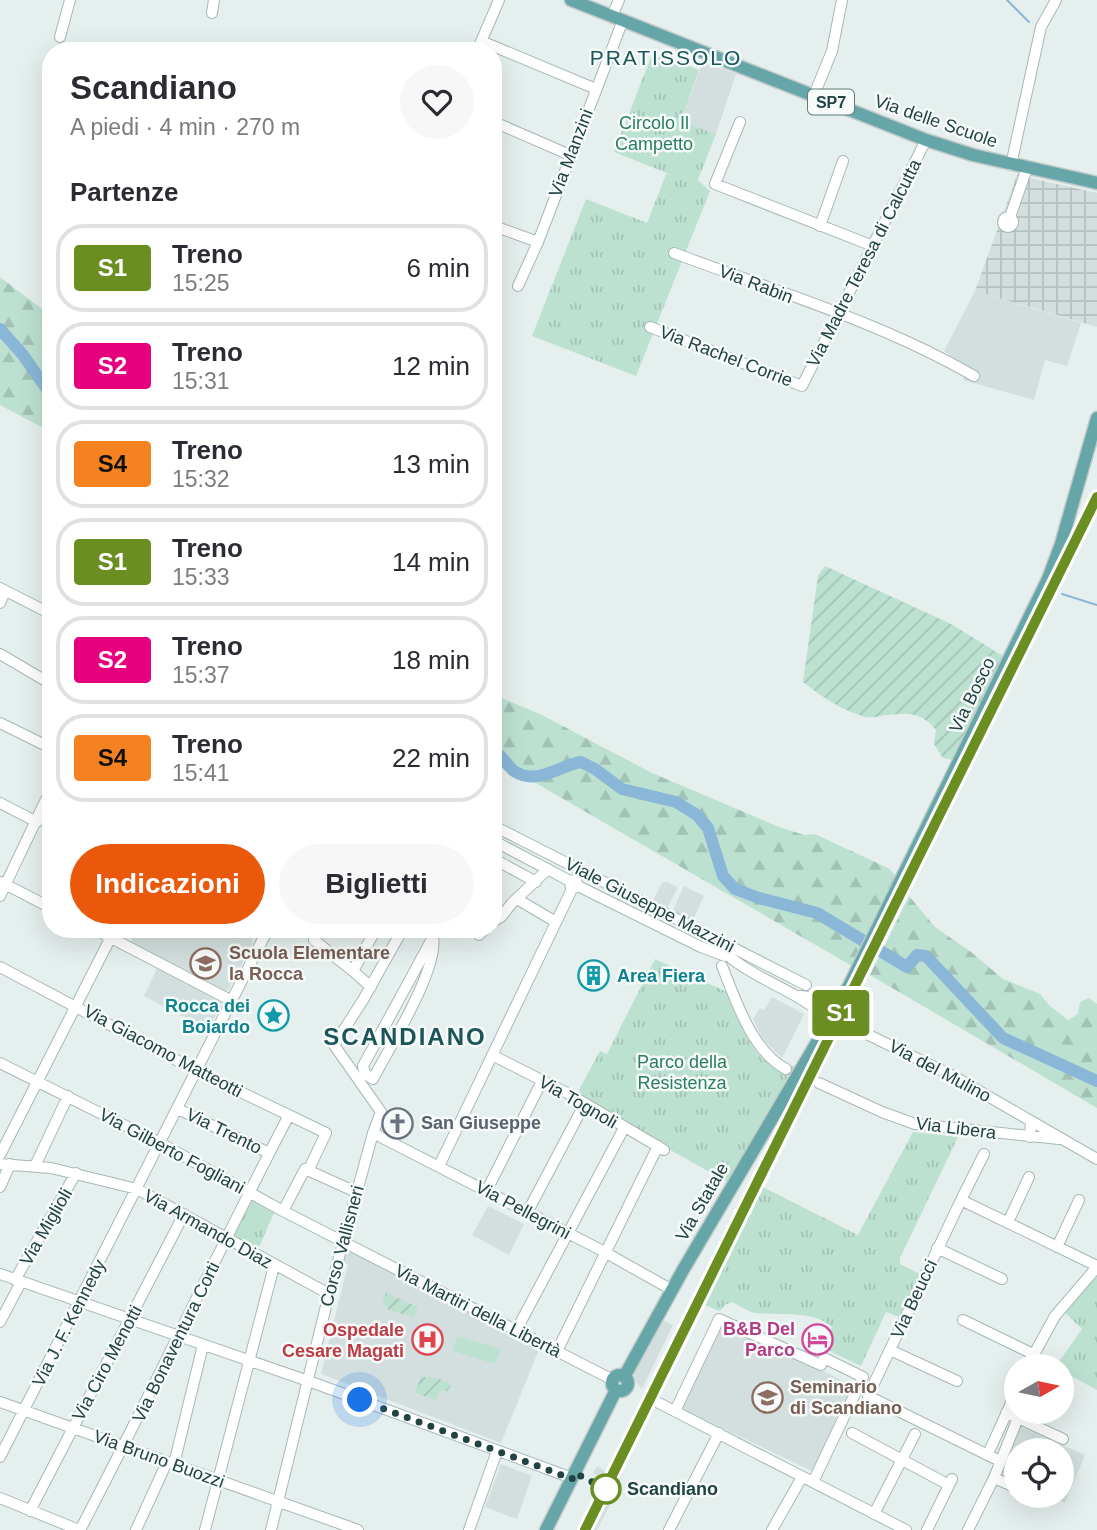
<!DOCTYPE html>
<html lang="it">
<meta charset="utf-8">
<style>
body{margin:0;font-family:Arial,sans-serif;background:#f7f7f7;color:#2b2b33;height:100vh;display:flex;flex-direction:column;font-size:26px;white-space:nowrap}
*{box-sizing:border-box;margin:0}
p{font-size:23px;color:#7c7c81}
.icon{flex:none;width:38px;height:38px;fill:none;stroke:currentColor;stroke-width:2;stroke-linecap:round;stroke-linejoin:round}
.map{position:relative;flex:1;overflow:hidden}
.panel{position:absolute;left:42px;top:42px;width:460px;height:896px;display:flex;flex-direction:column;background:#fff;border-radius:28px;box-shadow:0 7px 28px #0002}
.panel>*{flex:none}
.badge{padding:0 14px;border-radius:5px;font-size:24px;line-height:46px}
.needle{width:46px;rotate:81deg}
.controls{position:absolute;left:1004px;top:1354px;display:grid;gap:14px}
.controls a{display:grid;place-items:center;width:70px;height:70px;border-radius:50%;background:#fff;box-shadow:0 7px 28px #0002;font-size:35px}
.you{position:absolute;width:35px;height:35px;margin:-18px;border:5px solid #fff;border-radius:50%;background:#1a73e8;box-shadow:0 0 0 10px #1a73e833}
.map>.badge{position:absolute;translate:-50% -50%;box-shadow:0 0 0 4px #fff}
h2{padding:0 28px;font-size:26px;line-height:63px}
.round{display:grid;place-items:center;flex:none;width:74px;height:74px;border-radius:37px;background:#f7f7f7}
.summary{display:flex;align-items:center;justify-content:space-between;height:119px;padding:0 28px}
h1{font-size:33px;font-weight:600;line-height:52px}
.action{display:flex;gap:14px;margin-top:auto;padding:14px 28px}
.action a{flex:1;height:80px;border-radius:42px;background:#ea580c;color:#fff;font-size:28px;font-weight:600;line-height:80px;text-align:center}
.action a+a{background:#f7f7f7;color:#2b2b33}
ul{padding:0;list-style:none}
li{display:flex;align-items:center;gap:21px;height:88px;margin:0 14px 10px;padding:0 14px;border:4px solid #e1e1e2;border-radius:28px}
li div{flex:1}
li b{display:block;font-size:26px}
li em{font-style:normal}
li .badge{min-width:77px;font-weight:700;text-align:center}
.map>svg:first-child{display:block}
.built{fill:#d3dfde}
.industrial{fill:url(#industrial-grid)}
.grass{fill:#bde1d1}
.forest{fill:url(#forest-firs)}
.park{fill:url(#park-tufts)}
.garden{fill:url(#garden-furrows)}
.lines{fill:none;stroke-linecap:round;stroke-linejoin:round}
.stream{stroke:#8ab6d7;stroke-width:2}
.river{stroke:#8ab6d7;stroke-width:12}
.minor-tunnel{stroke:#becdcb;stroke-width:10;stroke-dasharray:10 5;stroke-linecap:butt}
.minor-casing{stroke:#a7b8b7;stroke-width:12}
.major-casing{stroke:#c1caca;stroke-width:15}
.minor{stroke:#fff;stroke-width:10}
.major{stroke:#67a6a8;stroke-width:12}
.rail{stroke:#5d7e7e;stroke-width:2;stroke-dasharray:14 7;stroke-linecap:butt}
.line-casing{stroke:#fff;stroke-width:16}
.line{stroke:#6b8e23;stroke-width:10}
.walk{stroke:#224343;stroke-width:7;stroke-dasharray:0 12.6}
.stop-dot{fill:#fff;stroke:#6b8e23;stroke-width:3.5}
.labels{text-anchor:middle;stroke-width:5;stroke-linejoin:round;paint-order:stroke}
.shield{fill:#f6fbfa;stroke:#627a7a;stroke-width:2}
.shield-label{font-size:16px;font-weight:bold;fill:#224343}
.street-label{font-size:18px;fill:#224343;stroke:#f6fbfa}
.park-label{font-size:18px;fill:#297d61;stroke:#f6fbfa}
.education-label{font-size:18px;font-weight:bold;fill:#785e54;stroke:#f6fbfa;text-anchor:start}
.culture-label{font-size:18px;font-weight:bold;fill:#0d838f;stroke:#f6fbfa;text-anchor:start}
.worship-label{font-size:18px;font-weight:bold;fill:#5b616d;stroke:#f6fbfa;text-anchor:start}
.hotel-label{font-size:18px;font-weight:bold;fill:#b23c85;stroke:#f6fbfa;text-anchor:end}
.health-label{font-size:18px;font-weight:bold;fill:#be3a42;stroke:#f6fbfa;text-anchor:end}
.stop-label{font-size:18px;font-weight:bold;fill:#224343;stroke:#f6fbfa;text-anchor:start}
.quarter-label{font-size:21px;letter-spacing:2px;fill:#1c5557;stroke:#f6fbfa}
.district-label{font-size:24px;font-weight:bold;letter-spacing:2px;fill:#1c5557;stroke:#f6fbfa}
</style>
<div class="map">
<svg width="1097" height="1530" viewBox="0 0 1097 1530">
<defs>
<pattern id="industrial-grid" width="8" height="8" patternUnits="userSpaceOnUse" patternTransform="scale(1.75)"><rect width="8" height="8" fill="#d3dfde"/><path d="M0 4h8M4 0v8" fill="none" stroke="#b5c1c0"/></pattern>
<pattern id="forest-firs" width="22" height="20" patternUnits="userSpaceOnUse" patternTransform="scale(1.75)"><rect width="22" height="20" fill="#bde1d1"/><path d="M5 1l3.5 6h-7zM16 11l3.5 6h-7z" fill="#a2c2b5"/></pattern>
<pattern id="park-tufts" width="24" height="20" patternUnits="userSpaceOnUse" patternTransform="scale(1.75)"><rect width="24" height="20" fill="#bde1d1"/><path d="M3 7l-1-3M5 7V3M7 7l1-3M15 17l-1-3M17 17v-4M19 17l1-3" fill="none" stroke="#a2c2b5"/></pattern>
<pattern id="garden-furrows" width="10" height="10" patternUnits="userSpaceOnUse" patternTransform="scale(1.75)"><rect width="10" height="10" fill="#bde1d1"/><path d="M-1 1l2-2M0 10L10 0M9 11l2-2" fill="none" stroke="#a2c2b5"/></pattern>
</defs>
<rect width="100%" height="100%" fill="#e5efed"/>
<path class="built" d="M703,61L736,74L716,134L681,121Z
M975,291L1081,323L1067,366L1045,360L1034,400L963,380L967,367L944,351Z
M667,882L678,887L667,909L652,903L662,883Z
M684,886L704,896L692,922L672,912Z
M131,929H238L251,935L253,943L227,992L132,944Z
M158,966L223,1001L208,1030L144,996Z
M772,997L804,1014L782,1058L763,1040L753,1019L760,1008L764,1010Z
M488,1206L524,1224L509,1255L472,1235Z
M346,1248L540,1347L501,1443L321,1374L348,1264L343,1262Z
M661,1319L673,1325L642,1389L636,1382L634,1372Z
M722,1322L854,1386L814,1472L680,1408Z
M638,1406L646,1412L611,1503L597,1530H577L602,1479L593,1473L597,1466L606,1471Z
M1016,1425L1085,1455L1065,1503L1049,1496H1062V1451H1017V1483L996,1475Z
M501,1464L532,1476L517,1519L485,1507Z"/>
<path class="industrial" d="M1017,175L1097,193V327L975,291Z"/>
<path class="grass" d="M457,1336L501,1349L495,1364L453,1351Z"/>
<path class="forest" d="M0,277L51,316V432L0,405Z
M494,695L540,714L652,773L779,827L804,835L815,834L890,869L897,878L852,966L494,759Z
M909,896L935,927L971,952L1003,979L1040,994L1050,1006L1068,1020L1078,1014L1080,1002L1089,998L1097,1004V1108L870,975Z"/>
<path class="park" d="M653,52L699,70L681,121L716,134L698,180L710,191L636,376L532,336L586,199L647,223L666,174L672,175L614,152Z
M655,959L729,993C742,1029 751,1059 788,1076L729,1183L578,1098L580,1088L600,1051L607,1054Z
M913,1132L958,1137L900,1258V1264L920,1274L899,1317L886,1312L861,1366L823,1348L832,1327C814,1310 780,1316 756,1313C747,1312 740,1305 731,1302L725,1305L720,1311L702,1304L761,1186L858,1235Z
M252,1196L276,1208L257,1252L233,1238Z
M1097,1269V1390L1062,1371V1367H1055L1082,1329L1062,1310Z"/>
<path class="garden" d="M825,566L951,624L1003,656L955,760L943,758L934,744L936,730C920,710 905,713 881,716C876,717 870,718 865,717C841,710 822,697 803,682L818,576Z
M386,1293L418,1307L414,1317L389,1310L382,1302Z
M421,1376L427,1378L428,1376L449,1382L451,1386L447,1391H440L436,1400L415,1393Z"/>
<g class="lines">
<path class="stream" d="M1007,0L1029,22
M1062,594L1097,605"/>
<path class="river" d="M0,329L23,355L51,395
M494,751C503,756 506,765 514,771C537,786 558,766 581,762L595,769L622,789L676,802L697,815L708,828L723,876L735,889L759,898L817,913L907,967L917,955L926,956L1003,1038L1097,1081"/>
<path class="minor-tunnel" d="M786,1069L819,1083"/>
<defs>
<path id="minor" d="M212,13L214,0
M612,16L619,0
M60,37L70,0
M481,41L596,89
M477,51L499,0
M814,95L832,51L842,0
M494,122L570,155
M740,122L715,184L873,246
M1011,165L1041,27L1056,0
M1010,217L1027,168
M1003 222a5 5 0 1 1 10 0a5 5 0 1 1-10 0Z
M494,226L538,242
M820,226L843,161
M674,253C775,291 881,322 974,376
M518,286L538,242L623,20
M650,327L802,386L926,140
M0,588L51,614
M0,603L5,591
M0,654L51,684
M0,723L51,748
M0,803L37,822
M494,826L806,985
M494,841L570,881L576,880L578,887L571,888L570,881
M494,859L536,882
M1,882L51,908
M578,886L701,947L725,956
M0,896L51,789
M517,899L556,922
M494,921L501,917L512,903L548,869
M94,929L232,1001
M250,929L265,936
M320,929L314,940L353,971L376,929
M473,929L479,935L485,929
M433,937C439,969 389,1048 373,1079L365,1074L363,1066Z
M731,958C757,979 790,989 816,1009
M722,966C736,1001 752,1051 786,1069
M0,967L197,1071L326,1133L309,1169
M353,971L371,987
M800,996L820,998
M846,1024L955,1077L1031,1121
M492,1055L569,1094L664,1150
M0,1063L160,1143L283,1211L613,1380
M819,1083L882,1112L915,1124L1059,1139
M178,1109L269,1153
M373,1133L601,1250L672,1290
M1030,1137L1031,1121L1097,1159
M0,1155L115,929
M0,1164L51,1168L137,1189L329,1294
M35,1166L68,1096
M439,1166L572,889
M0,1187L10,1164
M487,1190L542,1081
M961,1200L984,1154
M283,1211L305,1169L356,1192
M527,1213L584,1105
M1008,1222L1029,1177
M1057,1247L1079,1200
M937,1248L1002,1279
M0,1274L314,1383L572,1478
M15,1280L76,1173
M963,1320L1033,1354
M0,1322L21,1282
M517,1329L624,1128
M890,1350L957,1381
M557,1351L658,1146
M1027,1367L1055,1316L1097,1267
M655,1401L906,1530
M0,1402L358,1530
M675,1411L719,1319L821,1365L824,1358L863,1377L813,1482
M1018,1418L1063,1439
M852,1433L949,1485
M988,1454L1017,1390
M0,1457L268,929
M1000,1461L868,1396L961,1200L1097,1266
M174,1464L203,1345
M994,1478L1017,1488
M1034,1496L1045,1501
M0,1498L79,1530
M30,1511L184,1214
M874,1514L915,1434
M80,1530C152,1393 217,1253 289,1115
M136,1530L167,1462
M205,1530L274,1266
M271,1530L329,1294L373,1133L381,1112L334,1045L363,1000L400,934
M469,1530L497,1451
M669,1530L719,1433
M772,1530L802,1477
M927,1530L952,1479
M968,1530L994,1478L1018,1418L1006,1413"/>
<path id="major" d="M571,0L926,140L973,155L1097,183
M816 1006a9 9 0 1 1 18 0a9 9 0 1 1-18 0Z
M834,1008L849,986L1048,579L1061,544L1097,418
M612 1383a8 8 0 1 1 16 0a8 8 0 1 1-16 0Z
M624,1377L683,1270L823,1032L828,1015
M546,1530L616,1390"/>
</defs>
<use href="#minor" class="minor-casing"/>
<use href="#major" class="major-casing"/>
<use href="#minor" class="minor"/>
<use href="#major" class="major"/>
<path class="rail" d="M585,1530L812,1076L1097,497"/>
</g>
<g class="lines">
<defs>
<path id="line" d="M585,1530L1097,497"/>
</defs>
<use href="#line" class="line-casing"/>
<use href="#line" class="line"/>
<path class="walk" d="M360,1400L559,1474L572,1479L575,1473L606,1489"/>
</g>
<defs>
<symbol id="school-ring" viewBox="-11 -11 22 22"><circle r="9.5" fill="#f6fbfa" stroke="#8d6e63" stroke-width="1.5"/><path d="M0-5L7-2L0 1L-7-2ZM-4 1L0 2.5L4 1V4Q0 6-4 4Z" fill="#8d6e63"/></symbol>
<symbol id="building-ring" viewBox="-11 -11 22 22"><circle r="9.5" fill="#f6fbfa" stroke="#0f9aa8" stroke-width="1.5"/><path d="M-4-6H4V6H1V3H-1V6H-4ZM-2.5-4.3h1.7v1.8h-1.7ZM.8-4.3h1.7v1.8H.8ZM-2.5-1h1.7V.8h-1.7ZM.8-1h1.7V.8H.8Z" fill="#0f9aa8"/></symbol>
<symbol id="sight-ring" viewBox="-11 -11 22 22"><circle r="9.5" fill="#f6fbfa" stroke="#0f9aa8" stroke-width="1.5"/><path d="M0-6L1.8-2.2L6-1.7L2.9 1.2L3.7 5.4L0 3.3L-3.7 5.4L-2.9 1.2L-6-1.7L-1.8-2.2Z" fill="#0f9aa8"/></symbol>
<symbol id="church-ring" viewBox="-11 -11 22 22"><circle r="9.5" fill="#f6fbfa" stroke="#6b7280" stroke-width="1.5"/><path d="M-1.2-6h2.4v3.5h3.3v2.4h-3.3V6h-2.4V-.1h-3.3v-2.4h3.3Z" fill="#6b7280"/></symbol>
<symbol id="hotel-ring" viewBox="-11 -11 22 22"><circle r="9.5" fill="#f6fbfa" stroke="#d1479c" stroke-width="1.5"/><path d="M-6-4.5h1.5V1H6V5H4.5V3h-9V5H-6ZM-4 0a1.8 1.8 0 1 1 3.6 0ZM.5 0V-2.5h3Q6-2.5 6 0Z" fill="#d1479c"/></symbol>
<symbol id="hospital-ring" viewBox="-11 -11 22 22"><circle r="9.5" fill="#f6fbfa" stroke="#e0444e" stroke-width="1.5"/><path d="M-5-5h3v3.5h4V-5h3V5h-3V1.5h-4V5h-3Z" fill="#e0444e"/></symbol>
<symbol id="university-ring" viewBox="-11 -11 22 22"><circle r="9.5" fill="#f6fbfa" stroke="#8d6e63" stroke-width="1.5"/><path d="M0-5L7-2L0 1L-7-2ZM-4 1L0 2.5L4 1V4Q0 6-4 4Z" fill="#8d6e63"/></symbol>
</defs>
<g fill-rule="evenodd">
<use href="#school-ring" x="188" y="946" width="35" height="35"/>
<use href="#building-ring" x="576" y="958" width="35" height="35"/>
<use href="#sight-ring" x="256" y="998" width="35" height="35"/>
<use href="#church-ring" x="380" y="1106" width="35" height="35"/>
<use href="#hotel-ring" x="800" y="1322" width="35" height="35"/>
<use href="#hospital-ring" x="410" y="1322" width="35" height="35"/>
<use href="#university-ring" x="750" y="1380" width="35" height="35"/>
</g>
<circle class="stop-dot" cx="606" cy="1489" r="14"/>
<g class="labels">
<rect class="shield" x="808" y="89.5" width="46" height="25" rx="5"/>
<g class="shield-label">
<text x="831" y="108">SP7</text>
</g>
<g class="street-label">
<text transform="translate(936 121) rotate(19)" y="6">Via delle Scuole</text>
<text transform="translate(571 153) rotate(-69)" y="6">Via Manzini</text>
<text transform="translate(864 263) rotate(-63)" y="6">Via Madre Teresa di Calcutta</text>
<text transform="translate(756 284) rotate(21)" y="6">Via Rabin</text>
<text transform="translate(726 356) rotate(21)" y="6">Via Rachel Corrie</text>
<text transform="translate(972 695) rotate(-64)" y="6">Via Bosco</text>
<text transform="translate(650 905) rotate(27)" y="6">Viale Giuseppe Mazzini</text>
<text transform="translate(163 1051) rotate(28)" y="6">Via Giacomo Matteotti</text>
<text transform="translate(940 1071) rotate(28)" y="6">Via del Mulino</text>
<text transform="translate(578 1102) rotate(30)" y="6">Via Tognoli</text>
<text transform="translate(956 1128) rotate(7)" y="6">Via Libera</text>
<text transform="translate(224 1131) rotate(26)" y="6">Via Trento</text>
<text transform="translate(172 1151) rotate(28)" y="6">Via Gilberto Fogliani</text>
<text transform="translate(702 1202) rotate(-60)" y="6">Via Statale</text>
<text transform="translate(523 1210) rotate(28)" y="6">Via Pellegrini</text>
<text transform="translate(46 1227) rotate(-60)" y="6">Via Miglioli</text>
<text transform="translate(208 1229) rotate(29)" y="6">Via Armando Diaz</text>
<text transform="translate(342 1246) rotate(-75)" y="6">Corso Vallisneri</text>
<text transform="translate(914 1299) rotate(-65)" y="6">Via Beucci</text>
<text transform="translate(478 1311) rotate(27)" y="6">Via Martiri della Libertà</text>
<text transform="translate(69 1323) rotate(-63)" y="6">Via J. F. Kennedy</text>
<text transform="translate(176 1342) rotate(-64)" y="6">Via Bonaventura Corti</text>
<text transform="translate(107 1363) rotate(-62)" y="6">Via Ciro Menotti</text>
<text transform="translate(159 1459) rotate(20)" y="6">Via Bruno Buozzi</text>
</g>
<g class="park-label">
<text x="654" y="129">Circolo Il<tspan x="654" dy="21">Campetto</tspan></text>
<text x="682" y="1068">Parco della<tspan x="682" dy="21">Resistenza</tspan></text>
</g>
<g class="education-label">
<text x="229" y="959">Scuola Elementare<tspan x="229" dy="21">la Rocca</tspan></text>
<text x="790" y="1393">Seminario<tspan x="790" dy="21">di Scandiano</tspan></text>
</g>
<g class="culture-label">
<text x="617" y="982">Area Fiera</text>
<text x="250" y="1012" text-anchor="end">Rocca dei<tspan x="250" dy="21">Boiardo</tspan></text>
</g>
<g class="worship-label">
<text x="421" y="1129">San Giuseppe</text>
</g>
<g class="hotel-label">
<text x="795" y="1335">B&amp;B Del<tspan x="795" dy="21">Parco</tspan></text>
</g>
<g class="health-label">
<text x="404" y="1336">Ospedale<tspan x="404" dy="21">Cesare Magati</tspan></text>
</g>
<g class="stop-label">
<text x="627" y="1495">Scandiano</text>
</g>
<g class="quarter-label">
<text x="666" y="65">PRATISSOLO</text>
</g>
<g class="district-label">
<text x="405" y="1045">SCANDIANO</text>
</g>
</g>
</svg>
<div class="controls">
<a><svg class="needle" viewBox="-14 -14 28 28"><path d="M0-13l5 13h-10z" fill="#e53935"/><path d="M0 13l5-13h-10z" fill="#7c7c81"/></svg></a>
<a><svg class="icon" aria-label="locate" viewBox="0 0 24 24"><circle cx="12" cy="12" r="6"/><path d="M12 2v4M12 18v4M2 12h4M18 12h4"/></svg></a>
</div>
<div class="you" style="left:360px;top:1400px"></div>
<b class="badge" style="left:841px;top:1013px;background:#6b8e23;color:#fff">S1</b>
<section class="panel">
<div class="summary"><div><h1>Scandiano</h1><p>A piedi · 4 min · 270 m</p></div><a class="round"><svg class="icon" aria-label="heart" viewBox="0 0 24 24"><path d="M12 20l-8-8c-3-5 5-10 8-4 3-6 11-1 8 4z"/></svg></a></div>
<h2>Partenze</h2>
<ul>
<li><span class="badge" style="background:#6b8e23;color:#fff">S1</span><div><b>Treno</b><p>15:25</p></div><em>6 min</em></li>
<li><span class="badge" style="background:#e6007e;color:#fff">S2</span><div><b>Treno</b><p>15:31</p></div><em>12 min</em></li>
<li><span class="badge" style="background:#f58220;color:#111">S4</span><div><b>Treno</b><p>15:32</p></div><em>13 min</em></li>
<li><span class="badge" style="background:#6b8e23;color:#fff">S1</span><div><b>Treno</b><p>15:33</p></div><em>14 min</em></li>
<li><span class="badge" style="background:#e6007e;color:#fff">S2</span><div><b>Treno</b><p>15:37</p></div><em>18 min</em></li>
<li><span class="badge" style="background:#f58220;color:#111">S4</span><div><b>Treno</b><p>15:41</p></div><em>22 min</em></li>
</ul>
<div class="action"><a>Indicazioni</a><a>Biglietti</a></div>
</section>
</div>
